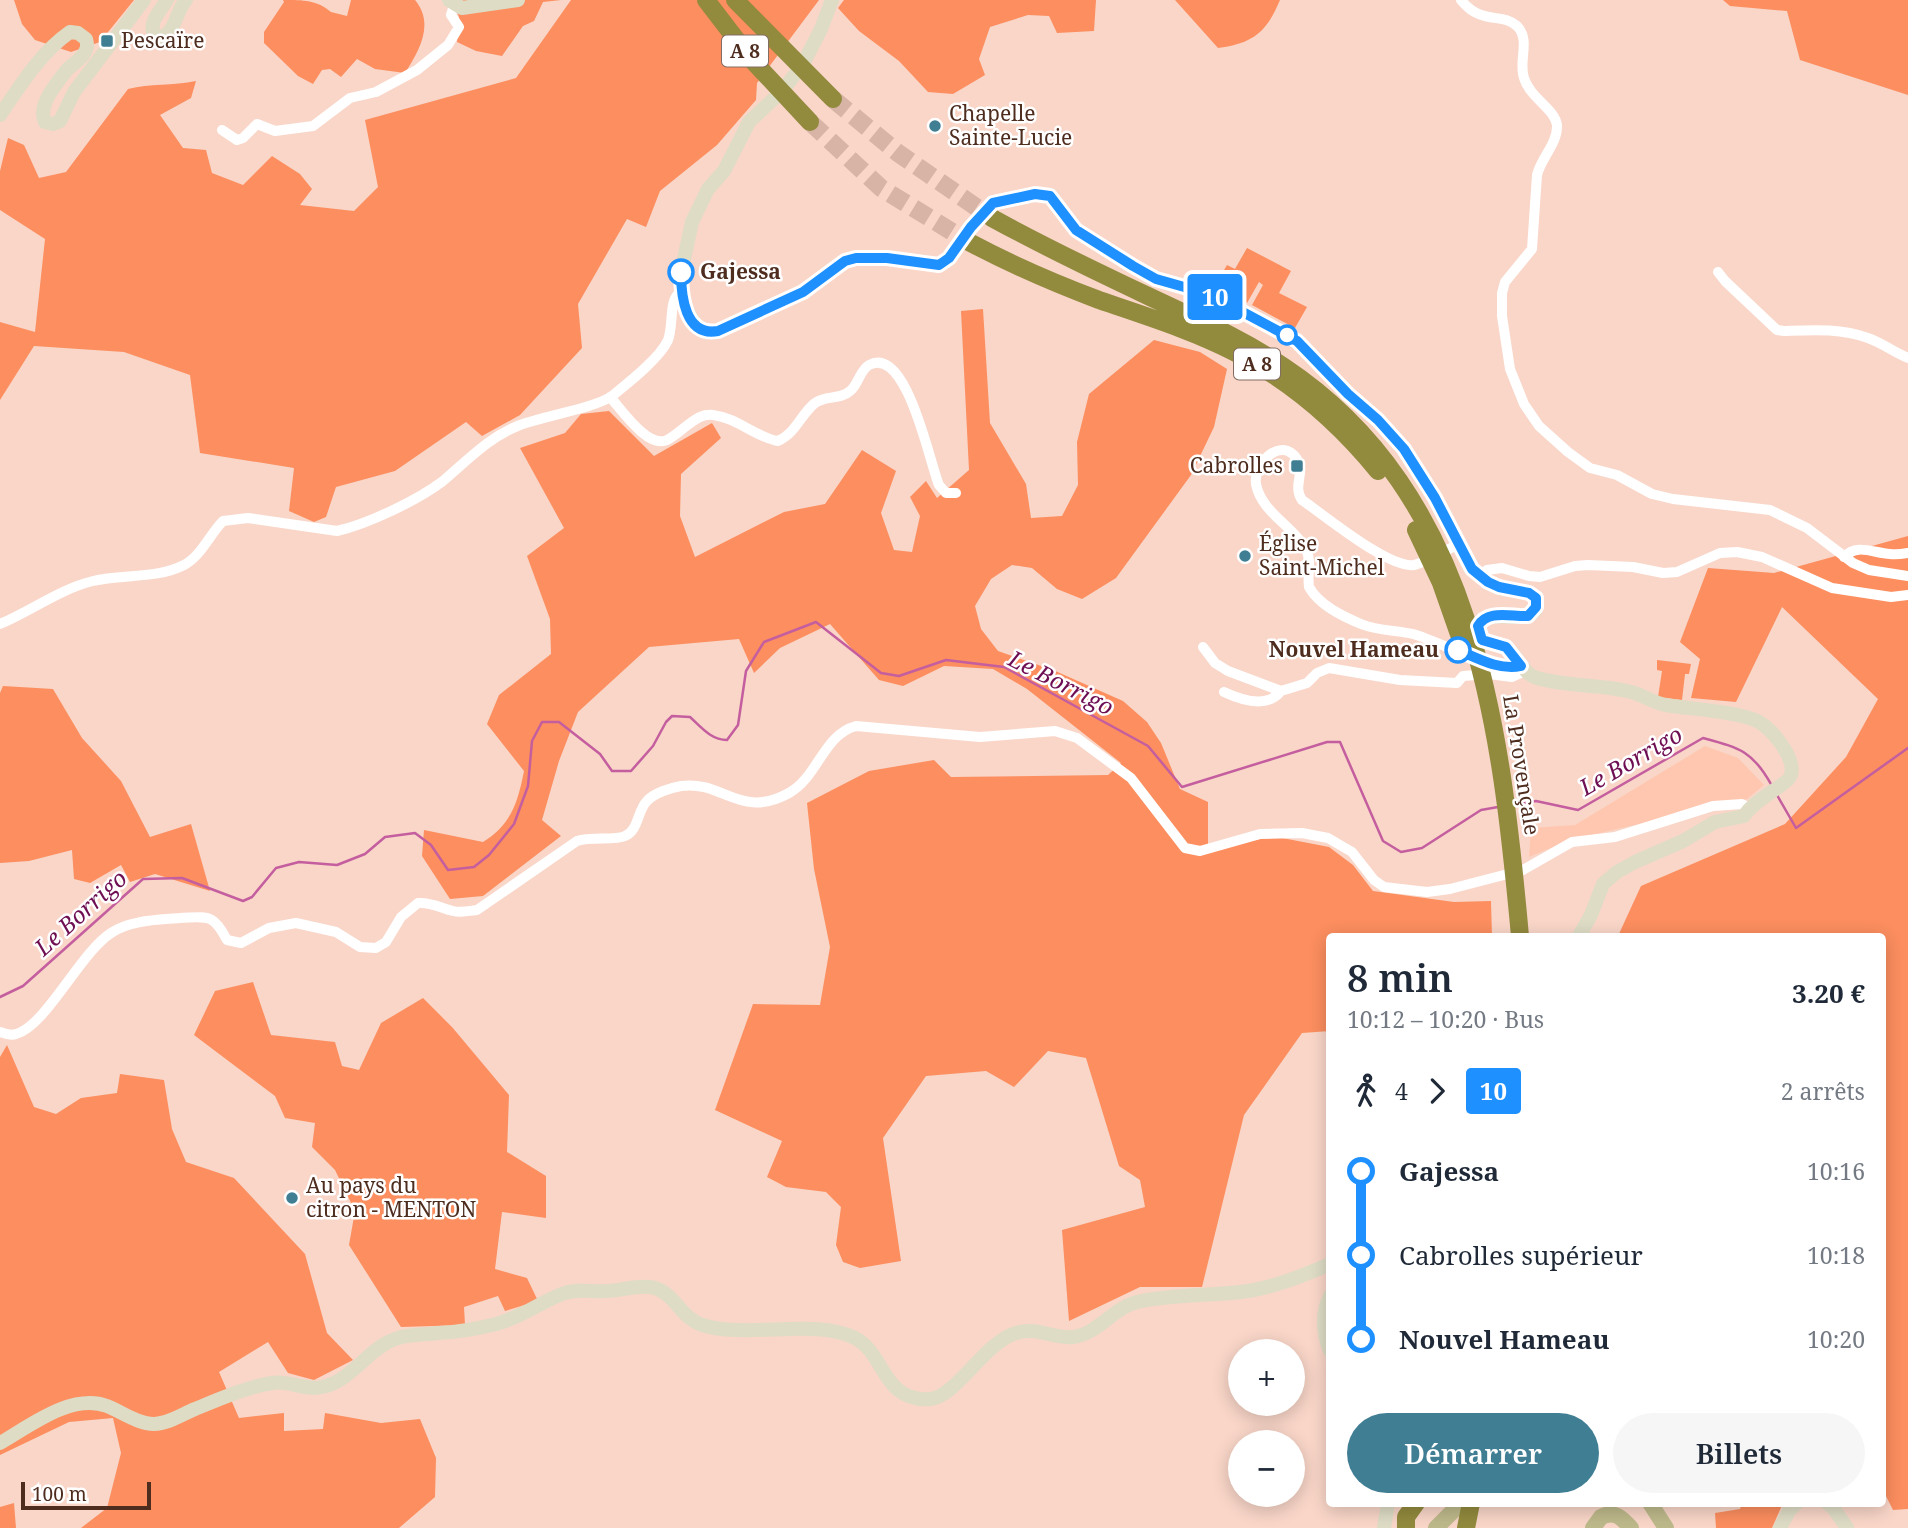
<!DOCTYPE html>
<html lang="fr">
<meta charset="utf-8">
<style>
body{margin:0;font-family:"Noto Serif",serif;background:#f6f6f7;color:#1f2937;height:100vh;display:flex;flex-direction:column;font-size:26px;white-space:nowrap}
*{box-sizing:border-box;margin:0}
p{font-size:23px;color:#747a83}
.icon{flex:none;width:38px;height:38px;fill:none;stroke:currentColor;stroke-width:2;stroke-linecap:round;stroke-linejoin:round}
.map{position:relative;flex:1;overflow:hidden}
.sheet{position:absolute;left:1326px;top:933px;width:560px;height:574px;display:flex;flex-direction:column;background:#fff;border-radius:7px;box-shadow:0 4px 18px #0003}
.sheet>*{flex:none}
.badge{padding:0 14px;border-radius:5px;font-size:24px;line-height:46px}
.controls{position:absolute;left:1228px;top:1339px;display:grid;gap:14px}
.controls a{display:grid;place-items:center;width:77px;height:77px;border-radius:50%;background:#fff;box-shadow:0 4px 18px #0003;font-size:35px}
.scale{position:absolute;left:21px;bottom:18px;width:130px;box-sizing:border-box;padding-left:7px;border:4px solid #4e2d1f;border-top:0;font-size:19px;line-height:24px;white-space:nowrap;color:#4e2d1f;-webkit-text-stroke:5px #fff;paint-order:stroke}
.map>.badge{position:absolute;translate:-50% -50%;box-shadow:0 0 0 4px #fff}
.legs{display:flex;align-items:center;gap:10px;height:77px;padding:0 21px;font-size:23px}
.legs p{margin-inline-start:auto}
.head{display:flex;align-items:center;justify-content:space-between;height:119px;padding:0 21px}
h1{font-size:38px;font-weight:600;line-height:52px}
.action{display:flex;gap:14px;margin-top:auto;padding:14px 21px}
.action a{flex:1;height:80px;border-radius:42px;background:#407e93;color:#fff;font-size:28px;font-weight:600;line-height:80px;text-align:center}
.action a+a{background:#f6f6f7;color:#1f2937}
ul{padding:0 21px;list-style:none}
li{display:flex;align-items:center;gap:24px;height:84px;font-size:26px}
li i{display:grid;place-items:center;width:10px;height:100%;margin:0 9px;background:currentColor}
li i::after{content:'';width:18px;height:18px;margin:-9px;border:5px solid;border-radius:50%;background:#fff}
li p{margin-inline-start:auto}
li:first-child i{background:linear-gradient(#0000 50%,currentColor 0)}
li:last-child i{background:linear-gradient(currentColor 50%,#0000 0)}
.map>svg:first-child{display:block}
.built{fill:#ffc7b0}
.green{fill:#fc8e5f}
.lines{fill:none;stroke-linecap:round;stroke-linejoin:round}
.stream{stroke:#c45e9f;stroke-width:2.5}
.highway-tunnel{stroke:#d7b4a6;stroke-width:18;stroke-dasharray:18 9;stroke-linecap:butt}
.street{stroke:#fff;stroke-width:10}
.secondary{stroke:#dedcc5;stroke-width:14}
.primary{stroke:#beb98b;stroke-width:16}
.highway{stroke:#928a3d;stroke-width:18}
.line-1-casing{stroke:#fff;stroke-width:16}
.line-1{stroke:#1e90ff;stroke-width:10}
.poi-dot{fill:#407e93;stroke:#fff;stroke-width:2.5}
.stop-1-dot{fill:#fff;stroke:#1e90ff;stroke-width:3.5}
.labels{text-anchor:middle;stroke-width:5;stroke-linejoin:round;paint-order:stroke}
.shield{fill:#fff;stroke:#836c62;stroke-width:2}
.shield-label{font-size:19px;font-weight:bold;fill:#4e2d1f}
.poi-label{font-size:21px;fill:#4e2d1f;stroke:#fff;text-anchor:start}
.stop-label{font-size:21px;font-weight:bold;fill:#4e2d1f;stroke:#fff;text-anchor:start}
.street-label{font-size:21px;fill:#4e2d1f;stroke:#fff}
.water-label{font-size:23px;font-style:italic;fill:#6e0e53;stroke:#fff}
</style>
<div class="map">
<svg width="1908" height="1528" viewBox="0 0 1908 1528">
<rect width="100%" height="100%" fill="#f9d6c8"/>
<path class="built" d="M1705,746L1738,758L1764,785L1747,799L1570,840L1529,857L1531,828L1575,825Z"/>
<path class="green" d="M14,0H134L100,42L71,52L35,40L22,24Z
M283,0C304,0 317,0 331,12L347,16L351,0H415C435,24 419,51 405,73L375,69L357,59L341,77L330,69L322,70L313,84L298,76L264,43V32L284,2Z
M452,0H561L543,2L534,21L523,26L502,56L476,51L457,42L459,17Z
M571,0H819L757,83L756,100L717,145L660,191L646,227L627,219L578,304L582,348L520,415L482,436L466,422L395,471L336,487L326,517L314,522L289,511L294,468L200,453L190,375L124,352L34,346L0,400V322L35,332L45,239L0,210V171L8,138L24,145L39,178L66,172L128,89C150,83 173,86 196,81L191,98L160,115L183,148L206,150L212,173L243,185L272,156L300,174L312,189L300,205L354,211L378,187L365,120L516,78Z
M844,0H1096L1094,31L1057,33L1049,16L1028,15L990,27L979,59L985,75L953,94L928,92L899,61L859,31L838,8Z
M1175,0H1280C1266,33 1253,43 1218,48Z
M1723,0H1908V95L1800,60L1787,11L1730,6Z
M1247,248L1291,271L1279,293L1307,307L1295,328L1252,305L1263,285L1259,282L1247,303L1214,287L1227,265L1235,269Z
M983,309L990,423L1026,484L1031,518L1062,516L1078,485L1077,442L1089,394L1154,340L1200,352L1227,369L1214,427L1191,475L1116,578L1082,599L1057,589L1032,568L1012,565L991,579L975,606L981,629L998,651L1053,670L1123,701L1147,722L1161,743L1180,789L1208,802V852L1272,836L1329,847L1353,865L1373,891L1454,902L1491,901L1492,936H1330V1031L1302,1033L1244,1115L1202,1287H1140L1069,1321L1062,1230L1145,1207L1140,1180L1119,1166L1086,1058L1048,1051L1014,1087L986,1071L926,1076L883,1138L901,1261L860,1268L843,1262L836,1245L841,1207L826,1192L786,1187L767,1177L782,1141L715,1110L753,1004L820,1005L830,947L814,869L807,803L869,771L934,760L951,777L1108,775L1121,763L1027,689L993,669L944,666L903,686L879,680L830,624L780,648L754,673L739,639L649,647L578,712L559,761L542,820L561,836L483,896L450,899L422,856L424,830L483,842C511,825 518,802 524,771L487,724L499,695L551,654L550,619L527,556L564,528L520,448L565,433L581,414L609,411L654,456L712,423L721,438L681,474L680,516L695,557L784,512L825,504L862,450L896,471L881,513L894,550L912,552L920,516L910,497L926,481L937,498L969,470L961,311Z
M1908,536V1509L1893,1510L1883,1490V936H1618L1641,886L1785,824L1846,757L1878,699L1782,607L1736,702L1691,698L1700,659L1680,642L1708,568L1774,573Z
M1657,660L1691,664L1689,674H1685L1682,700L1658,697L1662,671L1657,670Z
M3,686L53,689L82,738L121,781L150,837L191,824L210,891L155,874L130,882L121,865L90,883L74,879L72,850L29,861L0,863V693Z
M253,982L271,1035L335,1042L342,1066L359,1070L381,1023L423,998L452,1027L509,1095L507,1152L546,1176V1218L502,1212L495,1269L527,1278L538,1301L505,1311L498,1296L464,1307L465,1325L401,1327L349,1245L355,1211L335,1170L312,1147L315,1123L285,1118L275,1096L194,1035L215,991Z
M7,1045L34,1107L56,1114L81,1098L117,1093L120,1074L164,1080L172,1129L186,1162L234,1178L305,1254L327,1333L353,1360L314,1380L288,1373L268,1342L219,1372L239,1418L284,1413V1431L323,1429L325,1413L381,1423L420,1419L436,1458L435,1497L399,1528H81L107,1508L121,1453L113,1418L69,1422L0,1455V1057Z
M14,1503L16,1528H0V1507Z
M1742,1503H1783L1772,1528H1716L1715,1513L1740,1509Z"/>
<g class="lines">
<path class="stream" d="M1777,795L1796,828L1908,748
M1512,805L1536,801L1578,810L1703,738C1740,748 1753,751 1772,786
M0,997L23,986L143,879L182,878L243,901L252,897L276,868L299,862L337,865L365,854L385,837L415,833L431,845L448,870L474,867L489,855L514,824L528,786L532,741L542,722H559L600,754L612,771H631L653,746L666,722L672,716L690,717C701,727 711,740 727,740L738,725L746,671L764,642L816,622L881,673L899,676L946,660L1004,667L1148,746L1182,787L1327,742H1340L1383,841L1401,852L1422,848L1481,810L1498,807"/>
<path class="highway-tunnel" d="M833,99L898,153L992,218
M810,122L881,188L967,241"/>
<path class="street" d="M1461,0C1482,26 1502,12 1517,26C1531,40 1518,61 1524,78C1530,98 1555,109 1557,125C1558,143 1541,158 1537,175L1532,249L1505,282L1502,293V316L1510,369L1524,404L1539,426L1568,452L1590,468L1617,475L1652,494L1673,499L1770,510L1807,528L1853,563L1869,570L1908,576
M222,130L237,140L243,138L257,124L275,131L313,126L350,98L376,92L417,70L448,45L459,27L451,15L454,5
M1718,272L1725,281L1777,330L1784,331C1812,330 1840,328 1868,338C1882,343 1894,352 1908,358
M610,397C622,410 648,449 667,440C675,436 682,429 689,424C697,418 703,414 713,415C738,418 755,437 778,441C796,433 801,414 815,403C826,395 840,400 850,391C858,385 860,370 869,365C907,344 930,465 939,485L946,493H956
M1458,544C1445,551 1428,562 1414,565C1389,569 1324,515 1302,500C1292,486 1306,472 1297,459C1281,435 1253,464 1256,484C1261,512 1293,526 1306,549C1312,561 1307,574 1309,587C1319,605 1342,616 1361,624C1378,631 1396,630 1413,634C1442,642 1494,673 1521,666
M1844,557C1857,543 1873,553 1890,554C1896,555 1902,554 1908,553
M1479,576L1487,570L1502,568L1529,576L1540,577L1575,566L1588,565L1633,567L1663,573L1677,572L1720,553L1737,552L1762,557L1832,588L1891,597L1908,595
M0,624C31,611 60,589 93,581C122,574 157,579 184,565C201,556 210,534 223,521L248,518L337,531C368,524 418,500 443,481C468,460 489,437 520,425C543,416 595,408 612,396C628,383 660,358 668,340C674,325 668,296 682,292
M1203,647L1215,663L1228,671L1281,691L1307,683L1317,673L1329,668L1400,680L1457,683L1463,676L1489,674L1512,677L1525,671
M1224,692C1241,700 1267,709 1281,691
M0,1032C5,1034 11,1036 16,1034C46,1026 80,953 111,933C130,920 158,920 180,918C208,917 213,913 227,940L241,943L269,928L296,923L336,932L360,947L376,948L386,942L401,917L418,903C432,902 440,908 453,911C461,913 469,911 477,910L577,841C592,836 614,841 625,836C639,830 637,811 647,801C654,793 670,788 681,786C723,780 740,820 789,793C818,777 823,735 856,726L980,737L1055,731L1077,738L1131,778L1185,848L1200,851L1260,834L1302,833L1328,838L1352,852L1374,880L1384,887L1427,892L1450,889L1523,870L1572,842L1615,837L1713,806L1742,804L1749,808"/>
<path class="secondary" d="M167,0C160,11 146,25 156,37C175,40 175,11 186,0
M449,0L462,8L518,0
M832,0L821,29L803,64L783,90L749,122L724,171L708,189L692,222L681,273L684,304L696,326L709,332L718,331L804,292L845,261L856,258H887L939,265L949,258L971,227L993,203L1035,194L1050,196L1076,230L1133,266L1164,282L1209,294L1297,341L1348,394L1379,420L1403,449L1435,498L1472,569L1488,582L1499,588L1529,593L1536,598L1535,611C1521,624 1498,610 1481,621L1477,631L1482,640C1490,644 1500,644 1507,649C1520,656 1521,673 1537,678C1568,687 1600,684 1631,692C1643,695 1653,703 1666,705C1690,709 1733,711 1755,720C1770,726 1796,757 1791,775C1788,785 1754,799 1744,816L1715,822L1683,841L1635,862L1617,872L1603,884L1591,915L1579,936
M0,115C20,86 41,52 70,32L78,33L86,39C87,43 88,46 86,50C83,59 72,64 66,71C56,84 37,106 45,122L53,124L60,121L74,92L144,0
M1330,1296C1321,1313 1323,1334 1330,1351
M0,1443C30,1426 71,1393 107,1406C122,1412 138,1424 154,1424C168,1424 183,1414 195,1409C219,1399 247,1387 272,1383C289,1380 305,1391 322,1387C352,1381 367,1349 395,1339C408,1334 424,1335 438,1333C457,1332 477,1329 496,1324C520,1318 539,1303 562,1294C577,1288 591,1292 606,1291C620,1291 635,1285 650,1287C674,1290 680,1318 702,1325C747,1339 816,1318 855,1338C885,1353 882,1402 930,1399C956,1397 984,1343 1016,1333C1036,1326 1053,1339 1073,1337C1098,1334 1113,1308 1137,1302C1175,1293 1215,1297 1254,1290C1280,1285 1305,1275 1330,1264
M1827,1503L1834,1509L1847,1528
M1384,1528L1388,1503
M1780,1528L1789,1511L1797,1503"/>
<path class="primary" d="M1650,1503L1666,1528
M1436,1528L1454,1510L1466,1503
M1593,1528L1601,1517C1615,1510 1622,1518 1631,1528"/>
<path class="highway" d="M706,0L752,60L810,122
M735,0L833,99
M992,218C1043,246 1095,271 1148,296C1194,318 1242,338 1284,367C1475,494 1501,727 1520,936
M967,241C1010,264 1054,283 1099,300C1145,316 1191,330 1234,352C1291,381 1338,422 1378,471
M1416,530L1441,583L1461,640
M1406,1528V1517L1416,1503
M1466,1528L1471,1503"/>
</g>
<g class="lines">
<defs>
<path id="line-1" d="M681,272C681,296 685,337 718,331L803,292L845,261L856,258H887L939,265L949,258L971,227L993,203L1035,194L1050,196L1076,230L1133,266L1156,279L1209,294L1297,341L1348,394L1378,420L1404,449L1435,498L1472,569L1488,582L1499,587L1529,593L1536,598V607L1528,616C1511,617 1488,609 1478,626L1482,640L1506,647L1521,666C1500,671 1477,658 1458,650"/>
</defs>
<use href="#line-1" class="line-1-casing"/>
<use href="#line-1" class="line-1"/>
</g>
<g class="poi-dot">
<rect x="100" y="34" width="14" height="14" rx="3.5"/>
<circle cx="935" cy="126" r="7"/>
<rect x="1290" y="459" width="14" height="14" rx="3.5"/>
<circle cx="1245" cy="556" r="7"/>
<circle cx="292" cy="1198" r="7"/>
</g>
<g class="stop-1-dot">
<circle cx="681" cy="272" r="12"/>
<circle cx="1287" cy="335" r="9"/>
<circle cx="1458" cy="650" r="12"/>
</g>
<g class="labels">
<g class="shield">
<rect x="722" y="35.5" width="46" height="31" rx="5"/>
<rect x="1234" y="348.5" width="46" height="31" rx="5"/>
</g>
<g class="shield-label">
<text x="745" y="58">A 8</text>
<text x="1257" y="371">A 8</text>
</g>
<g class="poi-label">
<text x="121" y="48">Pescaïre</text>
<text x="949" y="121">Chapelle<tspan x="949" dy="24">Sainte-Lucie</tspan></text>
<text x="1283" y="473" text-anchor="end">Cabrolles</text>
<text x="1259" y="551">Église<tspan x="1259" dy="24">Saint-Michel</tspan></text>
<text x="306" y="1193">Au pays du<tspan x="306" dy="24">citron - MENTON</tspan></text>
</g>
<g class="stop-label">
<text x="700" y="279">Gajessa</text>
<text x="1439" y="657" text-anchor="end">Nouvel Hameau</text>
</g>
<g class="street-label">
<text transform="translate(1521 765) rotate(81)" y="7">La Provençale</text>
</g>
<g class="water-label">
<text transform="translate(1061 683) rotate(27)" y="8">Le Borrigo</text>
<text transform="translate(1631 761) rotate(-30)" y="8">Le Borrigo</text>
<text transform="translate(81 913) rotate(-42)" y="8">Le Borrigo</text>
</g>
</g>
</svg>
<div class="controls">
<a>+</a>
<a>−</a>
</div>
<div class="scale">100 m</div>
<b class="badge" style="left:1215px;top:297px;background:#1e90ff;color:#fff">10</b>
<section class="sheet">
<div class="head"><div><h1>8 min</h1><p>10:12 – 10:20 · Bus</p></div><b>3.20 €</b></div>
<div class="legs"><svg class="icon" aria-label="walk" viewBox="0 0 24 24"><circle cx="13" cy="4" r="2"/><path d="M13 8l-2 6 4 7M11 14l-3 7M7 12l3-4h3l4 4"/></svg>4<svg class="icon" aria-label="forward" viewBox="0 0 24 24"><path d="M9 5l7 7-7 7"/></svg><b class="badge" style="background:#1e90ff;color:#fff">10</b><p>2 arrêts</p></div>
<ul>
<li><i style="color:#1e90ff"></i><b>Gajessa</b><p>10:16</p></li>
<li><i style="color:#1e90ff"></i><span>Cabrolles supérieur</span><p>10:18</p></li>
<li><i style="color:#1e90ff"></i><b>Nouvel Hameau</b><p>10:20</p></li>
</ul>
<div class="action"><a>Démarrer</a><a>Billets</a></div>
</section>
</div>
